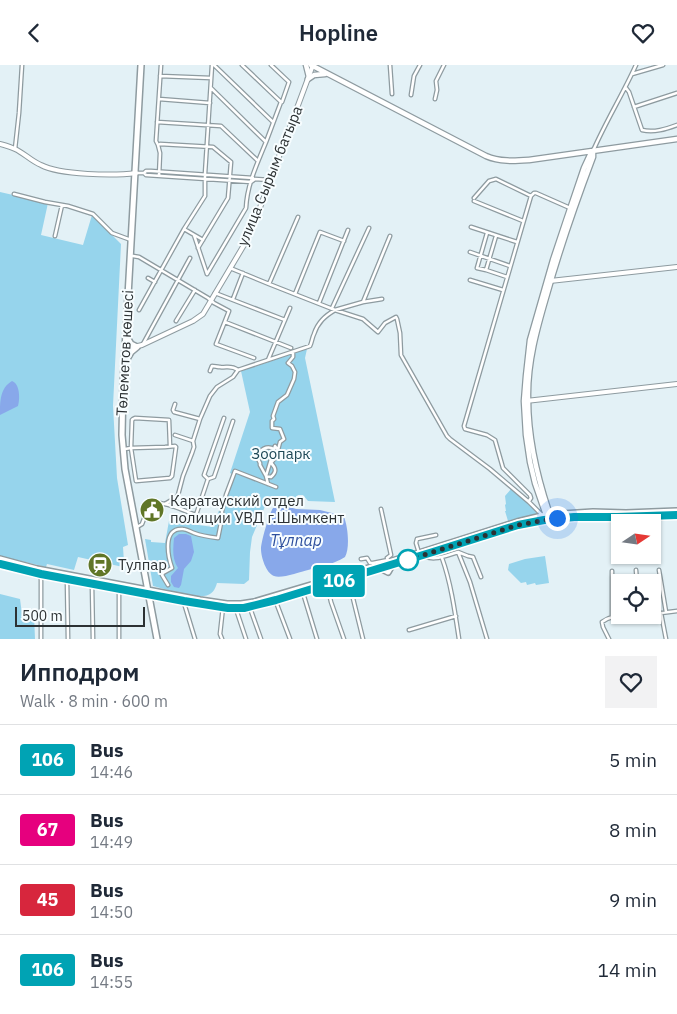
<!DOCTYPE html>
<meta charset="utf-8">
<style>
body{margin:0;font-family:"IBM Plex Sans",sans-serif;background:#f2f2f3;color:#1f2937;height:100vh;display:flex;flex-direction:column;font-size:19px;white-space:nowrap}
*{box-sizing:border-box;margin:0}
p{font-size:16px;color:#747a83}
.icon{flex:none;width:28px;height:28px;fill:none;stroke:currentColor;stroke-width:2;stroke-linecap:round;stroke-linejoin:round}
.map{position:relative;height:574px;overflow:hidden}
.details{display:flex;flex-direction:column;background:#fff;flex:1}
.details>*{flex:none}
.badge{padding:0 10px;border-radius:4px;font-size:18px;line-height:32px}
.needle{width:32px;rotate:77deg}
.buttons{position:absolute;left:611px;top:449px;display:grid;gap:10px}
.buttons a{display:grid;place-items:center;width:50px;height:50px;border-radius:0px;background:#fff;box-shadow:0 1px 4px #0004;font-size:25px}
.scale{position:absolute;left:15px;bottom:12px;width:130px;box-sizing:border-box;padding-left:5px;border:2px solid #2c3133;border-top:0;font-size:14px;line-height:18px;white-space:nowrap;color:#2c3133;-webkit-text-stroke:4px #f7fdff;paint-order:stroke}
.you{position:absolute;width:25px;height:25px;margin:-12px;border:4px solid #fff;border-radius:50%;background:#1a73e8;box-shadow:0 0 0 8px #1a73e833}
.map>.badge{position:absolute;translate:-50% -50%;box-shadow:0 0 0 2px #fff}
.round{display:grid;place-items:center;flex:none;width:52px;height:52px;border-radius:0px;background:#f2f2f3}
.head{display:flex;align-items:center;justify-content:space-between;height:85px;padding:0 20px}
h1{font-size:24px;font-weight:600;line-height:38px}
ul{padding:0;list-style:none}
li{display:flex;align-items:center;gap:15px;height:70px;padding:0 20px;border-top:1px solid #e0e1e3}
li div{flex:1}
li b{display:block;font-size:19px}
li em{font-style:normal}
li .badge{min-width:55px;font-weight:700;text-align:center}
header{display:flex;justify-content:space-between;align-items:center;height:65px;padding:0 20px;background:#fff;font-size:22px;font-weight:600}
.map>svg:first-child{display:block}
.green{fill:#96d4ec}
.water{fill:#88a8ea}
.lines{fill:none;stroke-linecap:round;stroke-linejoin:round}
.minor-casing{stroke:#8e9ba0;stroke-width:5}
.tertiary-casing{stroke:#8e9ba0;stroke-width:6}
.secondary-casing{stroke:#8e9ba0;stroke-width:7}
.primary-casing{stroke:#8e9ba0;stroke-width:8}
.minor{stroke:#fff;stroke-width:2.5}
.tertiary{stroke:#fff;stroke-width:4}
.secondary{stroke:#fff;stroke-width:4.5}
.primary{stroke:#fff;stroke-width:5}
.line-casing{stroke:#fff;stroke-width:11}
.line{stroke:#00a3b4;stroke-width:8}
.walk{stroke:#2c3133;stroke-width:5;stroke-dasharray:0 9}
.stop-dot{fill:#fff;stroke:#00a3b4;stroke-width:2.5}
.labels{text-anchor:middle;stroke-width:4;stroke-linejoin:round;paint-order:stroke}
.street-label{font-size:15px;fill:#2c3133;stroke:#f7fdff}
.park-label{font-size:15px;fill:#1c4756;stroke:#f7fdff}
.poi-label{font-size:15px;fill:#2c3133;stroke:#f7fdff;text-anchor:start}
.water-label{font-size:16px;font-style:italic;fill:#2e509e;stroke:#f7fdff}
</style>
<header><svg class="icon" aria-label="back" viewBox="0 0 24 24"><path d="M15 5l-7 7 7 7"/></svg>Hopline<svg class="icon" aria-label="heart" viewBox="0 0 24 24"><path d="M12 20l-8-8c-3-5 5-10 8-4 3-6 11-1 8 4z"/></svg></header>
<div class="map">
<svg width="677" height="574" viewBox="0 0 677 574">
<rect width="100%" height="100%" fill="#e3f1f6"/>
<path class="green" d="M0,127L48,138L41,170L83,180L92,150L121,179L113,341L117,413L128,480L123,482L124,497L123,502L78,492L74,505L47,499L46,502L0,491Z
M307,284L305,293L335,437L308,436L303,430H298L294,434L269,432L252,472L250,487L249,515L244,519L217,518C215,525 212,530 204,531C193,533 165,524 153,521L145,474L151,475V477L165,478L169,456L213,462L232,409L230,408L250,347L241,306Z
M511,424L538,447L537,451L508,456L505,446H506L505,440L506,439L505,431Z
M545,491L549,518L536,520L535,518L527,520L526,517L521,518L508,505L509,499L525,494Z
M0,529L20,534L22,549H34L35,574H0Z"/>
<path class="water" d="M12,316C20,319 20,333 18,341L0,350C0,336 0,323 12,316Z
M280,439L296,444L320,445L340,450L344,452C348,462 350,483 345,492C334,499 320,502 308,505C300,507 281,514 274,511C266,508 261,492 261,484C261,477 269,449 273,443C276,440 276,441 280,439Z
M179,469H186L191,471L194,487L191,496L184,504L181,520L179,523L174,522L171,517V511L178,503C172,494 173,484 174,473Z"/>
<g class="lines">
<defs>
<path id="minor" d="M214,0L273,57
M242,0L281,37L266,77
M271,0L289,17L282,37
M390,0L392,29
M632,9L663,0
M160,11L211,13
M626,23L629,27L642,65C654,68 666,64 677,60
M411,30L414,11L420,0
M159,34L210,38
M435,34L437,25L436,16L444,0
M634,42L677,28
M157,57L221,61L258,96
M158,80L156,76L161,0
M15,84L19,48L22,0
M593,86C606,56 623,29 636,0
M137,108H144L146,110L251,117L255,114L270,115
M144,108L146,106H151L253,113
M159,111L160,88L158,80L160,79L213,82L231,97L228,133L198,183
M14,129L45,137L68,141L93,149L112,168L131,175
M474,133L489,116L496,114L531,131
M474,136L523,156
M471,162L517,177
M184,164L203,175
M487,168L477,203L486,205L507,212
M194,170L207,209
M55,171L62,140
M470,187L510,201
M133,191L139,192L208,233L214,238L229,246L216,279L254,293
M230,203L269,219L335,245L363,237L390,171
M486,205L496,171
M207,209L246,143C247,120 257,99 266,77L211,23
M148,213L155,217
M470,215L503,225
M269,219L298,152
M215,228L285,255
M295,229L320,167L344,176
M233,234L243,208
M363,237L382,234
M319,238L348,165
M332,243L369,163
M139,245L184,164L205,131V109L212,0
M176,256L195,225
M225,257L291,283
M143,279L190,193
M268,295L290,243
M210,306L212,301C215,301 217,302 220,302C227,303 231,300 238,305
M175,339L173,345L174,347L200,354
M175,370L193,376
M175,381L176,382L172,411L170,413L136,416L131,383L165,382Z
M125,384L131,383L132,355L133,354L135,353L169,355L170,381
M278,385L280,377L284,374L280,364L272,363V356L274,354L273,351L278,337L287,330L294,314L295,307L292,301L288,298L293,292V287
M208,414L204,410L224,353
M268,419L266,411L275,381L278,385L274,389L275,393L271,398C276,403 277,407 271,412L266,411L260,400V398L257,392C260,384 267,380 274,384
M529,436L531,433L530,430L503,403L495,375L487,370L465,364L464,361L531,131L534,128H536L570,143
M165,439L175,433L178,430L183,411L192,388L194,382L193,376L200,354L210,331L217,322L233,312L238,305L310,281C312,277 312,273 314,269C318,257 325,251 335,245L363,254L378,267L385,258L396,252L397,254L400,268L401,290L447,371L450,374L490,404L529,437L542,450
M381,444L391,490L387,493L389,497
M137,462L142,459L150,438C165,436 182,445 196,450L208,414L214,412L233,356
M436,470L417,474L416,478L419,488C431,498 445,491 458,487L468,491L473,492L481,512
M458,487L470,517L487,574
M442,493C451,518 455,547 459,574
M361,494L367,493L370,498H373L374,505
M373,498L388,495
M636,505L637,518
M659,505L666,547
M612,506V552
M41,510V574
M348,513L363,574
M67,515L68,574
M627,516V518
M327,519L331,537L344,574
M92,520L93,574
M168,520L162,510L163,508L172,503C168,492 162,462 183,464C186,464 191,467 194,468C202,471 210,472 218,473L222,453V446L226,430L235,406L276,422
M119,525V574
M303,528L317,574
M276,537L290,574
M184,538L195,574
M250,543L261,574
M236,544L246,574
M652,548H661
M409,565L456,551
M222,574L220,569L223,542
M609,574L603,562L602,557C611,550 622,551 633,550
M666,574L661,548L677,546"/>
<path id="tertiary" d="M0,79C5,80 10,82 15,84C24,88 31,96 41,100C60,110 114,111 136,108
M550,216L677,202
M125,284L142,280L193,256L203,249L244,180L255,156L313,0
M526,336L677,319"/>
<path id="secondary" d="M306,0L309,12
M311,0L486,91C500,97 514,96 529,95L677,74
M308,14L314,10L325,9
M546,450L535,418L530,397L526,370L524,336L526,311L530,275L553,195L566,156L584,103L590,90L593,86
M550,450C537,412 528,375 528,334C527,298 537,263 547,229C560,183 576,137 593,92V88"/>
<path id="primary" d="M141,0L123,320L122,370L125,404L157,574
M127,294L131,287L137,282L131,279L128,274
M519,460L544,455L569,452L632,451
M0,494L37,504L200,535L227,539H241L254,537L419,488L517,457L546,450L593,447L626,448L677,446
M0,499L41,509L184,537L203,539
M380,503L388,507L392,500
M211,540C222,542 232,544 243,543C264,541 285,532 305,526"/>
</defs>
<use href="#minor" class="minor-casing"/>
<use href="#tertiary" class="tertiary-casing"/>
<use href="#secondary" class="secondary-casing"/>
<use href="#primary" class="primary-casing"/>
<use href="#minor" class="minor"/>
<use href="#tertiary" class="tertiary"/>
<use href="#secondary" class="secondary"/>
<use href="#primary" class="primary"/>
</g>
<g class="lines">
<defs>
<path id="line" d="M0,499L41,509L184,536L228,543H244L276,535L436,486L518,460L544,455L574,452H617L677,450"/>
</defs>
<use href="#line" class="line-casing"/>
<use href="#line" class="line"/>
<path class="walk" d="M408,495L518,460L557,453"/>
</g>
<defs>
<symbol id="civic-disc" viewBox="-11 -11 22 22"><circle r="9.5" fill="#607627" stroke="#f7fdff"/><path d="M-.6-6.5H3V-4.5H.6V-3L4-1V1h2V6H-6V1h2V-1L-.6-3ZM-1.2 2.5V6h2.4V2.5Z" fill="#fff"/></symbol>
<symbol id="station-disc" viewBox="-11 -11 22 22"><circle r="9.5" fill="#607627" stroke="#f7fdff"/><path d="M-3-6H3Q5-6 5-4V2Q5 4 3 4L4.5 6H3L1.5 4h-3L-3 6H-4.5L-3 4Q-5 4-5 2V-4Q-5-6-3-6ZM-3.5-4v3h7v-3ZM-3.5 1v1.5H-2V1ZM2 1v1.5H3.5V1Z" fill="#fff"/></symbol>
</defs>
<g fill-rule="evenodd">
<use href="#civic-disc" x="138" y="431" width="28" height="28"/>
<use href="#station-disc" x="86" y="486" width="28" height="28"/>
</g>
<circle class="stop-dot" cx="408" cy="495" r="10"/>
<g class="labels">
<g class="street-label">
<text transform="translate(270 111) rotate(-68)" y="5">улица Сырым батыра</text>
<text transform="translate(125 288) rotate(-87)" y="5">Төлеметов көшесі</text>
</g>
<g class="park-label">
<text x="281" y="394">Зоопарк</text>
</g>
<g class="poi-label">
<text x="170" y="441">Каратауский отдел<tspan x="170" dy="17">полиции УВД г.Шымкент</tspan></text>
<text x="118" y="505">Тулпар</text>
</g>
<g class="water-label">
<text x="296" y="481">Тұлпар</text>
</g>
</g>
</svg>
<div class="buttons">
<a><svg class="needle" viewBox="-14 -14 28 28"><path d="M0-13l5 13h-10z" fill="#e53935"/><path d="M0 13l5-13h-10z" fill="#747a83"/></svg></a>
<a><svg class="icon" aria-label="locate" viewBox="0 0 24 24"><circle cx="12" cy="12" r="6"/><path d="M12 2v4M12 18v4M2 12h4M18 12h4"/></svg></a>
</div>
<div class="scale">500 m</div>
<div class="you" style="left:557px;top:453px"></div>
<b class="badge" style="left:339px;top:516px;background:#00a3b4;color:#fff">106</b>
</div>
<section class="details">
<div class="head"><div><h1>Ипподром</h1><p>Walk · 8 min · 600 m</p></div><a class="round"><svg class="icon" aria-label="heart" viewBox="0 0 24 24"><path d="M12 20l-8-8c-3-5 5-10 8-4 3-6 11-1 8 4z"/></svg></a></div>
<ul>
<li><span class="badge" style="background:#00a3b4;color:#fff">106</span><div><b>Bus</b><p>14:46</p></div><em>5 min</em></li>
<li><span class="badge" style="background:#e6007e;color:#fff">67</span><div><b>Bus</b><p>14:49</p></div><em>8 min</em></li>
<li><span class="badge" style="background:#d7263d;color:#fff">45</span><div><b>Bus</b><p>14:50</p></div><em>9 min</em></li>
<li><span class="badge" style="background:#00a3b4;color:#fff">106</span><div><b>Bus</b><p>14:55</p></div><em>14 min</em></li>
</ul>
</section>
